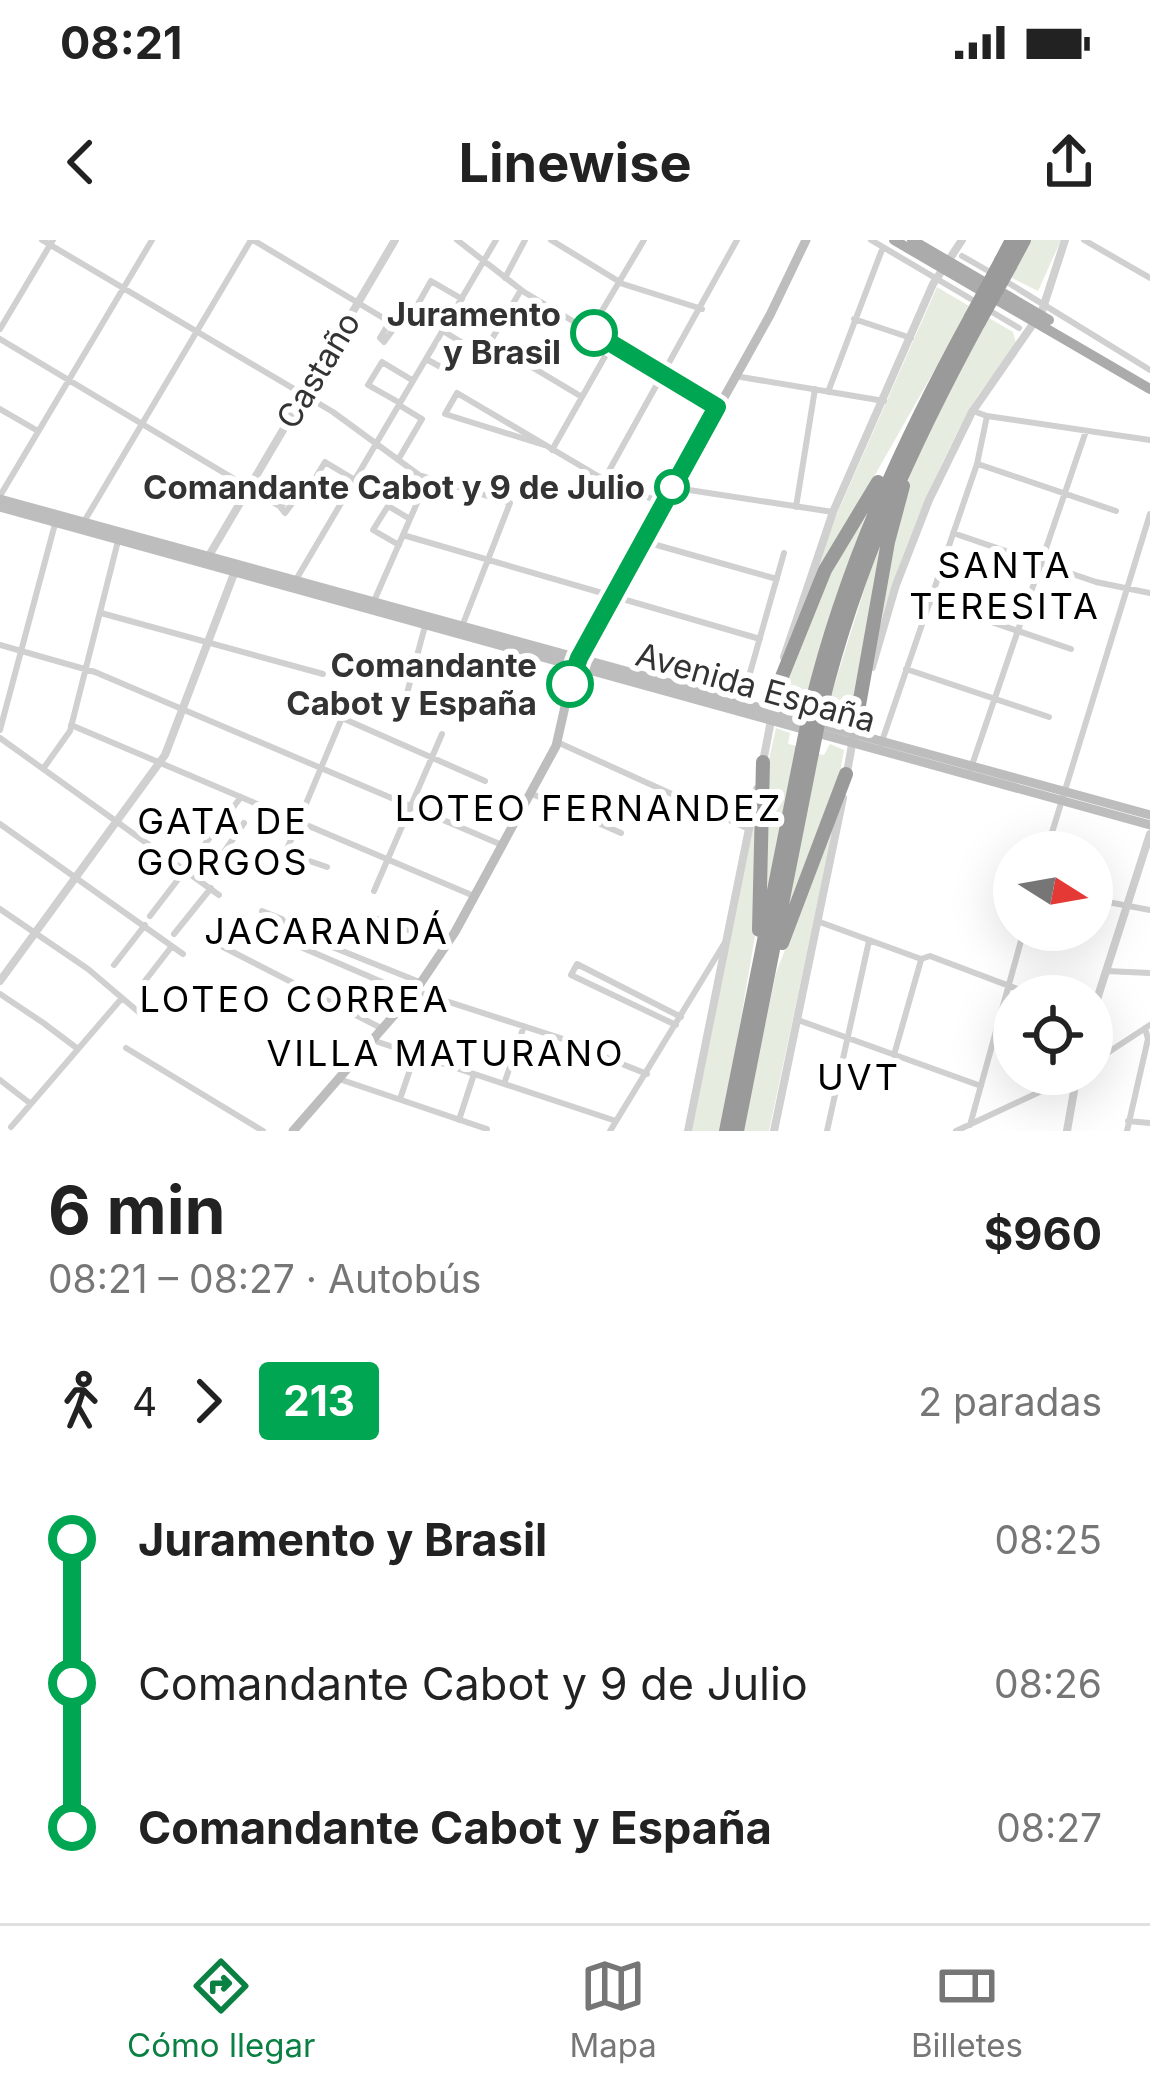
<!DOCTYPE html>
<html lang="es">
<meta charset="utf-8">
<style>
body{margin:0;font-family:Inter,sans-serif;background:#f6f6f6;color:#222;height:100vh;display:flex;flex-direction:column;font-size:45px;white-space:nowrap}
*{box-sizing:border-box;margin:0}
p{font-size:39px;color:#767676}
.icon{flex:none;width:66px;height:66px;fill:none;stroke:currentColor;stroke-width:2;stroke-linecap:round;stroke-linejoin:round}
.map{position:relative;height:891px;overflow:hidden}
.drawer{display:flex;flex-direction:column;background:#fff;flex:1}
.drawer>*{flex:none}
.badge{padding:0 24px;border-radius:9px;font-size:42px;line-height:78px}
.needle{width:78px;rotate:101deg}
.controls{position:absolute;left:993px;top:591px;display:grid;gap:24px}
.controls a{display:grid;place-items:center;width:120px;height:120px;border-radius:50%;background:#fff;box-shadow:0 12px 48px #0002;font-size:60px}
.map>.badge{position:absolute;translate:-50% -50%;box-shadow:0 0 0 6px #fff}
.legs{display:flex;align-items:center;gap:18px;height:132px;padding:0 48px;font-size:39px}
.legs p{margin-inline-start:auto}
.headline{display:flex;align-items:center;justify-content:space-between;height:204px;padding:0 48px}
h1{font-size:66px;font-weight:700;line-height:90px}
ul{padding:0 48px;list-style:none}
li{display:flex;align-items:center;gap:42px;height:144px;font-size:45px}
li i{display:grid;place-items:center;width:18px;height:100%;margin:0 15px;background:currentColor}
li i::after{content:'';width:30px;height:30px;margin:-15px;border:9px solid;border-radius:50%;background:#fff}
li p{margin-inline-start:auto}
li:first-child i{background:linear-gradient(#0000 50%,currentColor 0)}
li:last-child i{background:linear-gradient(currentColor 50%,#0000 0)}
.status{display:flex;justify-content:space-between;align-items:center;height:84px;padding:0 60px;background:#fff;direction:ltr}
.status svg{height:33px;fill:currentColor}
header{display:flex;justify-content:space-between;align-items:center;height:156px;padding:0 48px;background:#fff;font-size:54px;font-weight:700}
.tabs{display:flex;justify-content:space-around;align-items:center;height:168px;border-top:3px solid #e0e0e0;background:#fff;font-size:33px;color:#767676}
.tabs a{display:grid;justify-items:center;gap:6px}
.tabs .current{color:#0b8043}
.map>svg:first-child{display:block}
.green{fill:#e6ecdf}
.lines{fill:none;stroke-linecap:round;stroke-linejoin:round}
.minor{stroke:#d0d0d0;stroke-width:6}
.tertiary{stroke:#d0d0d0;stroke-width:8}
.secondary{stroke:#bdbdbd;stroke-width:9}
.primary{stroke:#ababab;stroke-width:10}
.motorway{stroke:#9a9a9a;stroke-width:14}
.motorway-bridge{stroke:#9a9a9a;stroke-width:14}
.line-1-casing{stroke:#fff;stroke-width:27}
.line-1{stroke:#00a651;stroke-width:18}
.stop-1-dot{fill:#fff;stroke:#00a651;stroke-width:6}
.labels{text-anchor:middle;stroke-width:12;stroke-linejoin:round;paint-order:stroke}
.stop-label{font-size:33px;font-weight:bold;fill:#333;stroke:#fff;text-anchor:end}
.street-label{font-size:33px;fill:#333;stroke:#fff}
.neighbourhood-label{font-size:36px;letter-spacing:3px;fill:#000;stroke:#fff}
</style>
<div class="status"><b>08:21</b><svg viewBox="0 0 49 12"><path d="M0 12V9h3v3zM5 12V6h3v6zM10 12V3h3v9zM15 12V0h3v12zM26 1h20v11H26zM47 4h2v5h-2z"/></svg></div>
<header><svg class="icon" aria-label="back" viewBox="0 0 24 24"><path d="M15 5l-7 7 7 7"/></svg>Linewise<svg class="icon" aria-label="share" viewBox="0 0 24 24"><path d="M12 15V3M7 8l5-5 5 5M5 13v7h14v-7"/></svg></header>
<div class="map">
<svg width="1150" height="891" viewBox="0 0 1150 891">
<rect width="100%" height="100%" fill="#fff"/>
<path class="green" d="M1030,0H1061L1038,51L1010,37Z
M937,47L969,66L966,74C908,180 843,283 795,393L825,301Z
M989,78L1013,92L1016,103C1002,128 981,147 968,172C930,243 899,318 877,396C885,353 889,308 901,265C918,198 956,138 989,78Z
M888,274L855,459L848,486L833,481L837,469L828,465Z
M866,275L835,359L806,462L797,461V471L781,467C775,419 837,317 866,275Z
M776,488L790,493L788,504L797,506L764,675V541Z
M830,504L844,510L838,544L783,691L817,514L824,515Z
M758,558L755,696L725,872L721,891H692Z
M835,581L769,891H743L776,733Z"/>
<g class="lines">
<path class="minor" d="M42,0L333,172L419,235L510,263L461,389
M253,0L390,82
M457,0L524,52L717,167
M551,0L623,44L702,69
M871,0L976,62
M1084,0L1150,38
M962,16L990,32
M505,38L525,0
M1002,39L1150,130
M521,50L490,102L582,157
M987,69L1019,88
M395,73L402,77L384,102L380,98Z
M854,79L911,98
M448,81L418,64L431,41L462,59
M0,89L53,0
M590,91L644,0
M0,99L281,267
M426,119L450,132L466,105L443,91
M735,136L884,161
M828,152L883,7
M400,163L368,145L382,122L412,140
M0,169L38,191
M973,171L987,176L1150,200
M544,205L445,174L457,153L608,242L663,263
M552,210L612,104
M398,220L422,179L399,165
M978,224L1116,271
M605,238L737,0
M676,248L833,272
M289,254L296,258L285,273L281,268Z
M0,256L152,0
M341,263L311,245L325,222L355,240
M796,267L815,149
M85,280L251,0
M953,293L1096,342L1150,353
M403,295L760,399
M646,302L777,339
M399,305L373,290L388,266L410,279
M297,338L496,0
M374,361L428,238
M930,361L1071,409
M101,373L323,434
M0,405L95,432L502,605
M906,429L1049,477
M742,461L784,313
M402,472L425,386
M342,478L485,541
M71,485L474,656
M0,490L55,284
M0,498L219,655
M557,502L749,589
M881,504L977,224L987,176
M971,528L1086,191
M43,529L70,491L118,301
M530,553L621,593
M0,584L183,714
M1046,612L1150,274
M199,613L225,632
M286,613L327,627
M195,617L241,557
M282,621L344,473
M215,625L244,583
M374,651L442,494
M1092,659L1150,670
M0,669L88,729L141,774
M262,671L282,679L290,690L422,743
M150,676L186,629
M369,676L433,699L439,695L450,699
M817,681L921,719L930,716L1036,756
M174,694L211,648
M306,702L303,708L410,754
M223,707L383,789
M114,725L145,685
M1106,731L1150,733
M141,746L172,706
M415,751L588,807
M0,754L45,784
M798,780L981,846
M46,785L78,809
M676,785L571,735L577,724L681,777
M372,800L616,881
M126,808L263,891
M894,815L921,720
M602,816L647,834
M1092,823L1150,785
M339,839L487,889
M0,840L31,864
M504,844L524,786
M400,859L415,815
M459,880L474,834
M1128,881L1150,883
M970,885L1024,690
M11,887L122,758
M610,891L724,704
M827,891L869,701
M956,891L1078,834
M1127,891L1148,799L1145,788"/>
<path class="tertiary" d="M207,319L395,0
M784,417L833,272L933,44L962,0
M872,427L896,345L929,260L972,172L1042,71L1065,0
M763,522L777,449
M846,538L853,499
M0,741L165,515L235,331
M1092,775L1150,594
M688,891L757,549
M774,891L843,558
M1067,891L1077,834"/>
<path class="secondary" d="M0,259L1150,575
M0,267L1150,585
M293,891L416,750L455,692L556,506L574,427L770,75L806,0"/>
<path class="primary" d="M894,0L1150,149
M912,0L1049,80"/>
<path class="motorway" d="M1001,21L1012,0
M1010,26L1024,0
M777,449L825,330L878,242
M812,462C846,324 903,201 971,77
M822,464C856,327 912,205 979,82
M856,482L888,302L903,246
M759,690L763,522
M782,703L846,534
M726,891L802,510
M737,891L812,513"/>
<path class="motorway-bridge" d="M971,77L1001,21
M979,82L1010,26
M802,510L812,462
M812,513L822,464"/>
</g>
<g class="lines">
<defs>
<path id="line-1" d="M570,444L579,418L717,167L594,93"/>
</defs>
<use href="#line-1" class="line-1-casing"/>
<use href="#line-1" class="line-1"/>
</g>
<g class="stop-1-dot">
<circle cx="594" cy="93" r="21"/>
<circle cx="672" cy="247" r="15"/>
<circle cx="570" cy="444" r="21"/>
</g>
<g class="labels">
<g class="stop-label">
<text x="561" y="86">Juramento<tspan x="561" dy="38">y Brasil</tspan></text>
<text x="645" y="259">Comandante Cabot y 9 de Julio</text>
<text x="537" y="437">Comandante<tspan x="537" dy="38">Cabot y España</tspan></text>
</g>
<g class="street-label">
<text transform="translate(318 130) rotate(-59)" y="12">Castaño</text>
<text transform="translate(756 447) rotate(16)" y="12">Avenida España</text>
</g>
<g class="neighbourhood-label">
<text x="1005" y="338">SANTA<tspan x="1005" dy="41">TERESITA</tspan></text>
<text x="589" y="581">LOTEO FERNANDEZ</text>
<text x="223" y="594">GATA DE<tspan x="223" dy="41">GORGOS</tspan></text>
<text x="327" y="704">JACARANDÁ</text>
<text x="295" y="772">LOTEO CORREA</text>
<text x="446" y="826">VILLA MATURANO</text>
<text x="859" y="850">UVT</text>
</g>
</g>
</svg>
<div class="controls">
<a><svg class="needle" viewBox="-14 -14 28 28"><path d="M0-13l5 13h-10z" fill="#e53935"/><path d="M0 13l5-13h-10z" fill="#767676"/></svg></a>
<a><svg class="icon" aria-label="locate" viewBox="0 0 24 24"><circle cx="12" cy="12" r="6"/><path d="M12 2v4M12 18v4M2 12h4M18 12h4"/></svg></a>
</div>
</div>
<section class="drawer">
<div class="headline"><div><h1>6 min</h1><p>08:21 – 08:27 · Autobús</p></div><b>$960</b></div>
<div class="legs"><svg class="icon" aria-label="walk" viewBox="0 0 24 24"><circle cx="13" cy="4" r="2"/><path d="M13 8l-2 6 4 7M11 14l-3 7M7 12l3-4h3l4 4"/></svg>4<svg class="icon" aria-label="forward" viewBox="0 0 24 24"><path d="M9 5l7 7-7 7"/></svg><b class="badge" style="background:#00a651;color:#fff">213</b><p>2 paradas</p></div>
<ul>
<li><i style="color:#00a651"></i><b>Juramento y Brasil</b><p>08:25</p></li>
<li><i style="color:#00a651"></i><span>Comandante Cabot y 9 de Julio</span><p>08:26</p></li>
<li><i style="color:#00a651"></i><b>Comandante Cabot y España</b><p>08:27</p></li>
</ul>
</section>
<nav class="tabs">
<a class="current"><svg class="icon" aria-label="directions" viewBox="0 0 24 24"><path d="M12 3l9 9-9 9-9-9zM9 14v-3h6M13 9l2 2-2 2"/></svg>Cómo llegar</a>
<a><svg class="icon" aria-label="map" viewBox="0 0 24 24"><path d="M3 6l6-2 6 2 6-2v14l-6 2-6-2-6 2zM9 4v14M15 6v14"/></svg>Mapa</a>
<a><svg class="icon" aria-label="tickets" viewBox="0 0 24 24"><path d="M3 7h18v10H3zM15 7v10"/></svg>Billetes</a>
</nav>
